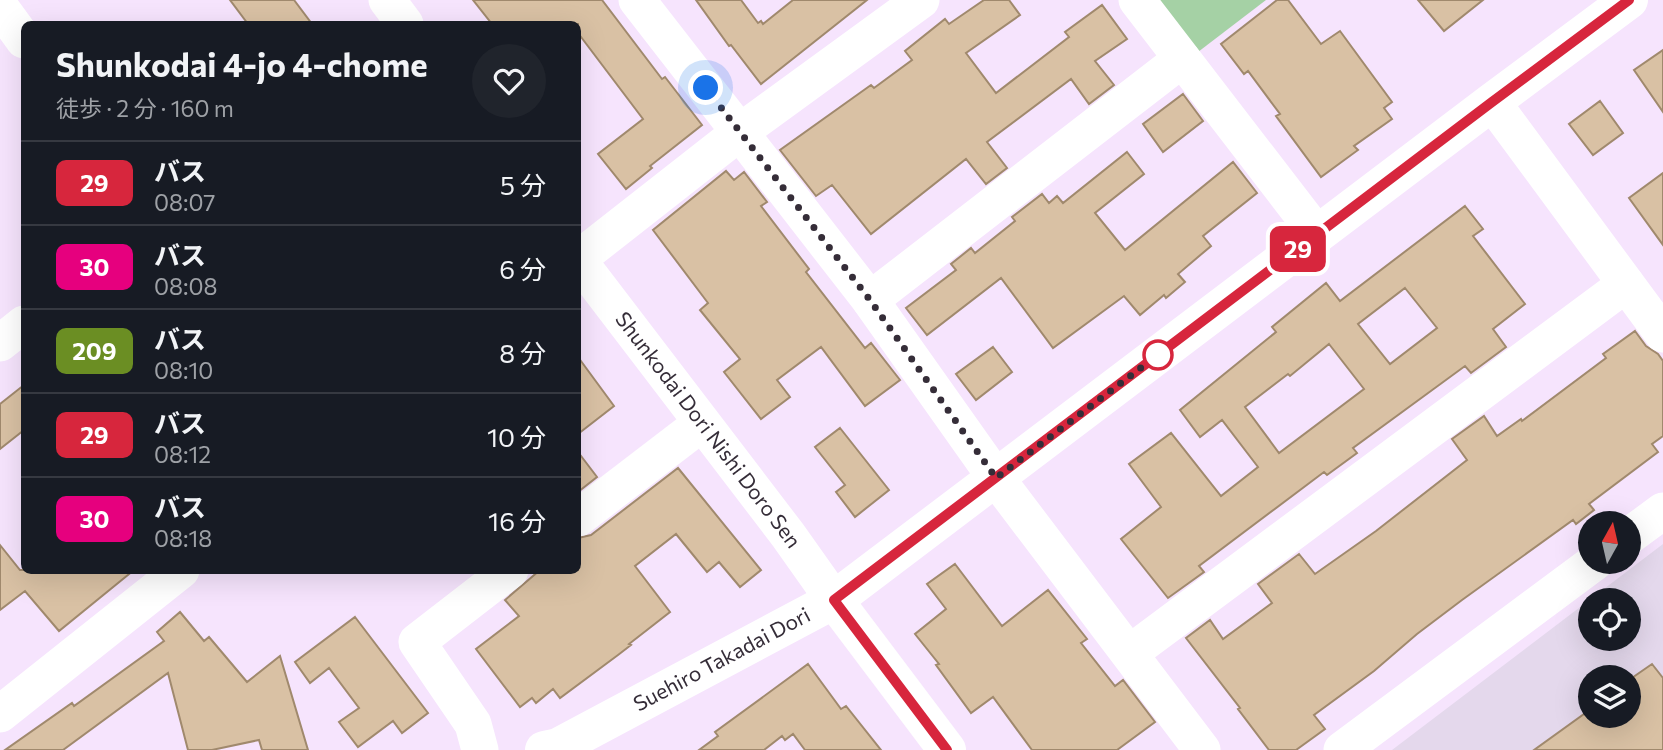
<!DOCTYPE html>
<html lang="ja">
<meta charset="utf-8">
<style>
body{margin:0;font-family:Commissioner,"Noto Sans JP",sans-serif;background:#20242c;color:#f1f3f6;height:100vh;display:flex;flex-direction:column;font-size:26px;white-space:nowrap}
*{box-sizing:border-box;margin:0}
p{font-size:23px;color:#9ea1a6}
.icon{flex:none;width:38px;height:38px;fill:none;stroke:currentColor;stroke-width:2;stroke-linecap:round;stroke-linejoin:round}
.map{position:relative;flex:1;overflow:hidden}
.side{position:absolute;left:21px;top:21px;width:560px;height:553px;display:flex;flex-direction:column;background:#171b24;border-radius:10px;box-shadow:0 7px 28px #0002}
.side>*{flex:none}
.badge{padding:0 14px;border-radius:10px;font-size:24px;line-height:46px}
.needle{width:46px;rotate:8deg}
.tools{position:absolute;left:1578px;top:511px;display:grid;gap:14px}
.tools a{display:grid;place-items:center;width:63px;height:63px;border-radius:50%;background:#171b24;box-shadow:0 7px 28px #0002;font-size:35px}
.you{position:absolute;width:35px;height:35px;margin:-18px;border:5px solid #fff;border-radius:50%;background:#1a73e8;box-shadow:0 0 0 10px #1a73e833}
.map>.badge{position:absolute;translate:-50% -50%;box-shadow:0 0 0 4px #fff}
.round{display:grid;place-items:center;flex:none;width:74px;height:74px;border-radius:37px;background:#20242c}
.summary{display:flex;align-items:center;justify-content:space-between;height:119px;padding:0 35px}
h1{font-size:33px;font-weight:700;line-height:52px}
ul{padding:0;list-style:none}
li{display:flex;align-items:center;gap:21px;height:84px;padding:0 35px;border-top:2px solid #363941}
li div{flex:1}
li b{display:block;font-size:26px}
li em{font-style:normal}
li .badge{min-width:77px;font-weight:700;text-align:center}
.map>svg:first-child{display:block}
.education{fill:#e4d8ec;fill-rule:evenodd}
.green{fill:#a5d1a5}
.building{fill:#d9c1a4;stroke:#a0896d;stroke-width:2;fill-rule:evenodd}
.lines{fill:none;stroke-linecap:round;stroke-linejoin:round}
.minor{stroke:#fff;stroke-width:37}
.tertiary{stroke:#fff;stroke-width:38}
.line-casing{stroke:#fff;stroke-width:16}
.line{stroke:#d7263d;stroke-width:10}
.walk{stroke:#352d38;stroke-width:7;stroke-dasharray:0 12.6}
.stop-dot{fill:#fff;stroke:#d7263d;stroke-width:3.5}
.labels{text-anchor:middle;stroke-width:6;stroke-linejoin:round;paint-order:stroke}
.street-label{font-size:21px;fill:#352d38;stroke:#fff}
</style>
<div class="map">
<svg width="1663" height="750" viewBox="0 0 1663 750">
<rect width="100%" height="100%" fill="#f6e4fd"/>
<path class="education" d="M1663,544V750H1392ZM1591,600H1629V639H1591ZM1591,677H1629V716H1591Z"/>
<path class="green" d="M1159,0H1266L1198,52Z"/>
<path class="building" d="M230,0H294L312,24H248Z
M473,0H602L662,79L665,77L702,125L650,166L652,168L626,189L598,154L643,119L578,33V24H492Z
M696,0H741L758,23L761,21L763,24L793,0H867L761,84L731,45L729,46Z
M984,0H1009L1020,15L966,53L996,93L1069,37L1065,32L1102,5L1127,39L1095,61L1114,85L1089,104L1071,79L987,142L1007,168L986,184L966,159L871,234L832,185L816,196L780,150L871,85L874,88L912,60L905,51L945,19L949,24Z
M1277,0H1288L1321,44L1340,31L1392,102L1384,108L1392,119L1354,146L1358,150L1321,177L1276,116L1280,114L1248,71L1244,74L1221,44Z
M1418,0H1483L1444,31Z
M1663,50V112L1634,70Z
M1183,94L1203,121L1163,152L1143,124Z
M1600,101L1623,133L1593,155L1569,124Z
M1127,152L1144,174L1095,213L1125,250L1233,162L1257,193L1203,236L1211,246L1178,274L1185,282L1166,298L1164,295L1140,315L1124,296L1053,348L1001,278L927,335L906,308L956,270L951,264L971,248L975,253L1015,221L1012,217L1042,194L1049,203L1057,196L1063,203Z
M726,171L734,180L744,172L767,202L761,206L809,269L806,272L865,348L871,343L900,380L865,406L821,347L777,380L790,397L761,419L724,372L740,359L700,310L708,303L653,230Z
M1663,173V245L1629,198Z
M1465,206L1483,229L1473,236L1525,304L1493,329L1506,347L1471,373L1465,366L1353,448L1357,453L1327,475L1324,472L1199,566L1204,572L1168,598L1121,539L1161,507L1129,464L1171,433L1221,496L1258,467L1222,420L1200,437L1180,410L1276,332L1272,327L1326,283L1340,301ZM1405,288L1437,328L1390,364L1358,324ZM1329,344L1364,389L1279,453L1245,407L1288,374L1290,376Z
M1635,331L1646,346L1658,354L1663,361V436L1652,444L1658,452L1589,504L1594,510L1576,524L1573,520L1462,600L1417,634L1374,671L1314,715L1325,729L1296,750H1269L1238,709L1240,708L1186,638L1210,620L1223,639L1272,603L1258,584L1299,554L1315,574L1376,531L1467,460L1452,439L1484,416L1497,436L1521,419L1522,421L1606,358L1603,354Z
M993,347L1012,372L976,400L956,374Z
M578,357L614,406L578,434Z
M24,385V430L0,449V404Z
M840,428L889,490L855,517L836,492L845,485L815,447Z
M578,452L597,477L578,492Z
M678,468L761,570L740,587L719,562L707,572L676,534L635,566L670,612L629,644L631,645L618,655L560,698L553,689L536,703L532,698L520,707L476,649L519,616L505,600L540,570H578V538L591,535Z
M0,545L20,570H134L59,631L25,591L0,610Z
M955,564L1002,626L1048,590L1087,639L1081,643L1115,686L1123,680L1155,722L1117,750H1032L993,697L971,713L936,665L939,664L915,634L946,609L927,584Z
M180,612L204,641L209,637L247,682L280,656L308,750H262L259,740L212,750H188L168,673L63,750H5L72,703L74,706L164,641L157,632Z
M355,617L428,713L402,733L393,721L358,747L339,722L359,708L329,668L310,683L295,662Z
M808,664L841,709L846,706L881,750H805L793,734L785,740L782,736L764,750H699L718,736L715,732Z
M1652,664L1663,678V750H1534L1591,709V716H1629V680Z"/>
<g class="lines">
<g class="minor">
<path d="M387,0L405,24"/>
<path d="M637,0L870,300L996,478L1202,750"/>
<path d="M1137,0L1317,234"/>
<path d="M0,7L24,40"/>
<path d="M1492,102L1663,334"/>
<path d="M578,259L740,132L921,0"/>
<path id="s1" d="M578,260L788,535L834,600"/>
<path d="M870,300L1182,59"/>
<path d="M0,343L24,324"/>
<path d="M578,518L702,423"/>
<path d="M1629,536L1663,511"/>
<path d="M1130,653L1626,284"/>
<path d="M0,714L181,570"/>
<path d="M480,750L473,724L417,642L510,570"/>
<path d="M1342,750L1595,562"/>
</g>
<g class="tertiary">
<path d="M834,600L947,750"/>
<path id="s2" d="M544,750L558,747L834,600L1492,102L1629,0"/>
</g>
</g>
<g class="lines">
<defs>
<path id="line" d="M947,750L834,600L1492,102L1629,0"/>
</defs>
<use href="#line" class="line-casing"/>
<use href="#line" class="line"/>
<path class="walk" d="M706,88L870,300L996,478L1167,348L1158,355"/>
</g>
<circle class="stop-dot" cx="1158" cy="355" r="14"/>
<g class="labels">
<g class="street-label">
<text dy="7" stroke="none"><textPath href="#s1" startOffset="214">Shunkodai Dori Nishi Doro Sen</textPath></text>
<text dy="7" stroke="none"><textPath href="#s2" startOffset="200">Suehiro Takadai Dori</textPath></text>
</g>
</g>
</svg>
<div class="tools">
<a><svg class="needle" viewBox="-14 -14 28 28"><path d="M0-13l5 13h-10z" fill="#e53935"/><path d="M0 13l5-13h-10z" fill="#9ea1a6"/></svg></a>
<a><svg class="icon" aria-label="locate" viewBox="0 0 24 24"><circle cx="12" cy="12" r="6"/><path d="M12 2v4M12 18v4M2 12h4M18 12h4"/></svg></a>
<a><svg class="icon" aria-label="layers" viewBox="0 0 24 24"><path d="M12 4l9 5-9 5-9-5zM3 14l9 5 9-5"/></svg></a>
</div>
<div class="you" style="left:706px;top:88px"></div>
<b class="badge" style="left:1298px;top:249px;background:#d7263d;color:#fff">29</b>
<section class="side">
<div class="summary"><div><h1>Shunkodai 4-jo 4-chome</h1><p>徒歩 · 2 分 · 160 m</p></div><a class="round"><svg class="icon" aria-label="heart" viewBox="0 0 24 24"><path d="M12 20l-8-8c-3-5 5-10 8-4 3-6 11-1 8 4z"/></svg></a></div>
<ul>
<li><span class="badge" style="background:#d7263d;color:#fff">29</span><div><b>バス</b><p>08:07</p></div><em>5 分</em></li>
<li><span class="badge" style="background:#e6007e;color:#fff">30</span><div><b>バス</b><p>08:08</p></div><em>6 分</em></li>
<li><span class="badge" style="background:#6b8e23;color:#fff">209</span><div><b>バス</b><p>08:10</p></div><em>8 分</em></li>
<li><span class="badge" style="background:#d7263d;color:#fff">29</span><div><b>バス</b><p>08:12</p></div><em>10 分</em></li>
<li><span class="badge" style="background:#e6007e;color:#fff">30</span><div><b>バス</b><p>08:18</p></div><em>16 分</em></li>
</ul>
</section>
</div>
